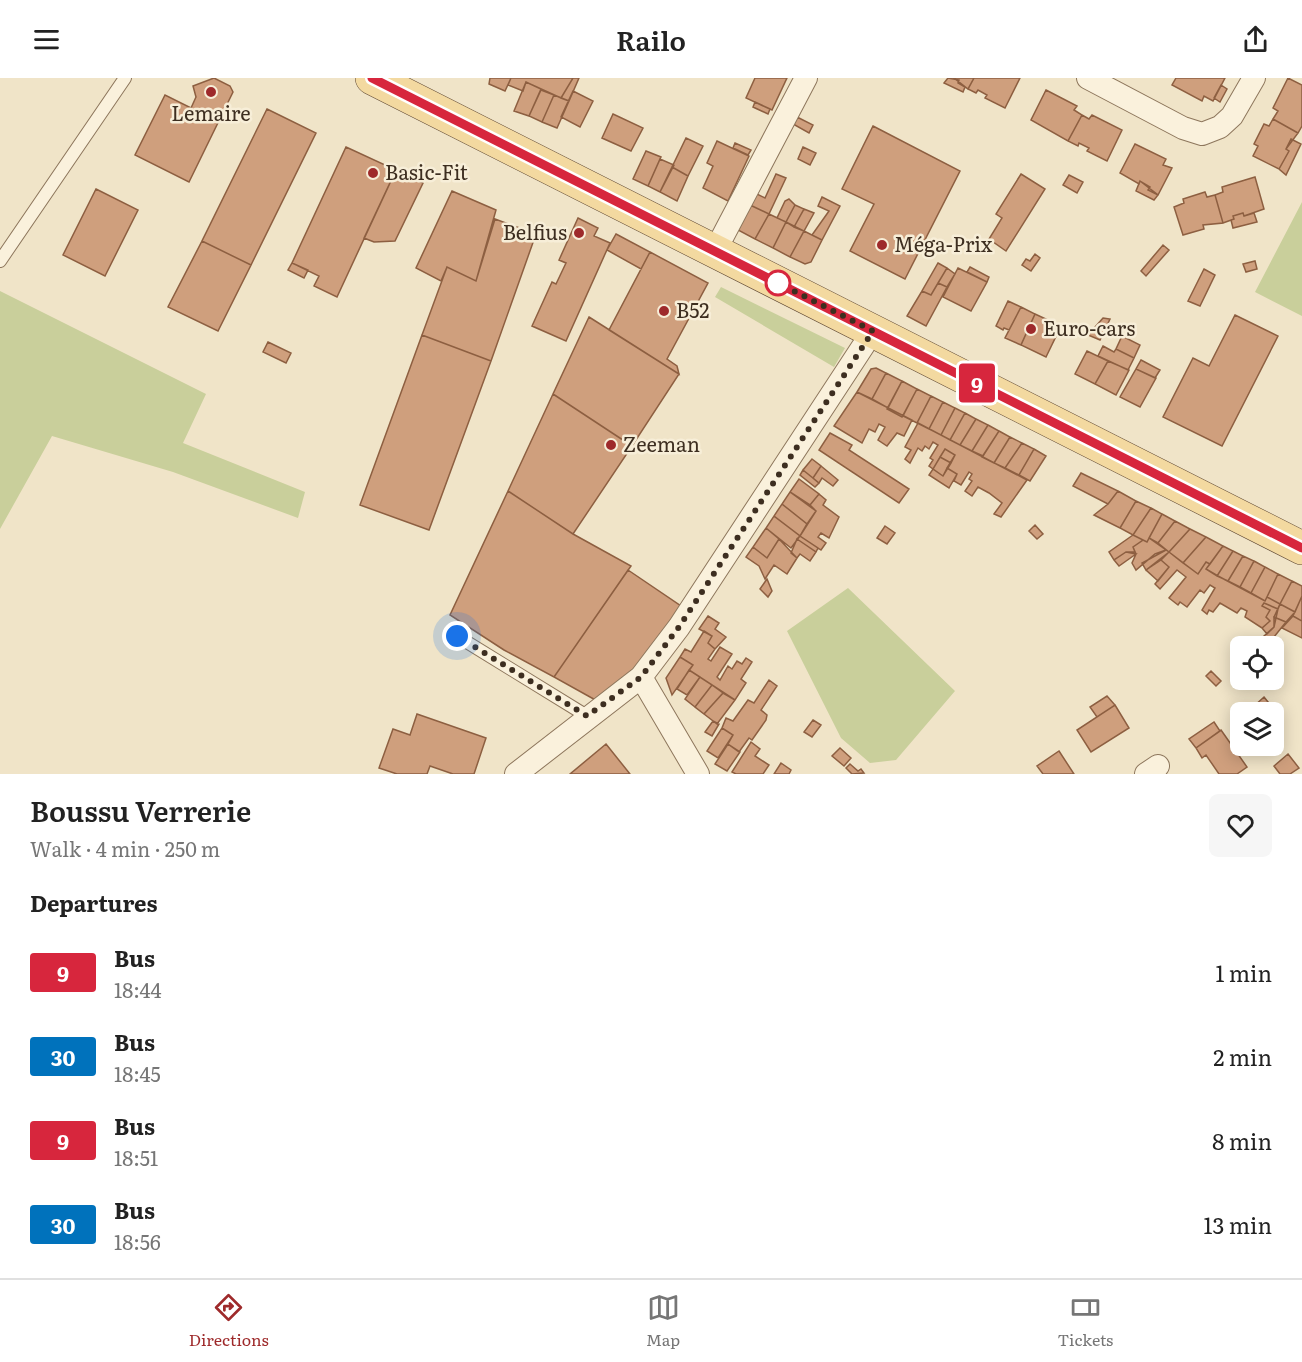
<!DOCTYPE html>
<meta charset="utf-8">
<style>
body{margin:0;font-family:Literata,serif;background:#f6f6f6;color:#222;height:100vh;display:flex;flex-direction:column;font-size:22px;white-space:nowrap}
*{box-sizing:border-box;margin:0}
p{font-size:20px;color:#767676}
.icon{flex:none;width:33px;height:33px;fill:none;stroke:currentColor;stroke-width:2;stroke-linecap:round;stroke-linejoin:round}
.map{position:relative;height:696px;overflow:hidden}
.details{display:flex;flex-direction:column;background:#fff;flex:1}
.details>*{flex:none}
.badge{padding:0 12px;border-radius:4px;font-size:21px;line-height:39px}
.tools{position:absolute;left:1230px;top:558px;display:grid;gap:12px}
.tools a{display:grid;place-items:center;width:54px;height:54px;border-radius:9px;background:#fff;box-shadow:0 3px 15px #0003;font-size:30px}
.you{position:absolute;width:30px;height:30px;margin:-15px;border:4px solid #fff;border-radius:50%;background:#1a73e8;box-shadow:0 0 0 9px #1a73e833}
.map>.badge{position:absolute;translate:-50% -50%;box-shadow:0 0 0 3px #fff}
h2{padding:0 30px;font-size:22px;line-height:54px}
.round{display:grid;place-items:center;flex:none;width:63px;height:63px;border-radius:9px;background:#f6f6f6}
.overview{display:flex;align-items:center;justify-content:space-between;height:102px;padding:0 30px}
h1{font-size:28px;font-weight:600;line-height:45px}
ul{padding:0;list-style:none}
li{display:flex;align-items:center;gap:18px;height:84px;padding:0 30px}
li div{flex:1}
li b{display:block;font-size:22px}
li em{font-style:normal}
li .badge{min-width:66px;font-weight:700;text-align:center}
header{display:flex;justify-content:space-between;align-items:center;height:78px;padding:0 30px;background:#fff;font-size:27px;font-weight:600}
.tab-bar{display:flex;justify-content:space-around;align-items:center;height:84px;border-top:2px solid #e0e0e0;background:#fff;font-size:16px;color:#767676}
.tab-bar a{display:grid;justify-items:center;gap:3px}
.tab-bar .selected{color:#9e2a2b}
.map>svg:first-child{display:block}
.green{fill:#c9cf9b}
.building{fill:#cf9f7d;stroke:#8d5f41;stroke-width:1.5}
.lines{fill:none;stroke-linecap:round;stroke-linejoin:round}
.lane-casing{stroke:#8d765c;stroke-width:14}
.street-casing{stroke:#8d765c;stroke-width:24}
.primary-casing{stroke:#5b4430;stroke-width:34}
.lane{stroke:#faf1dc;stroke-width:12}
.street{stroke:#faf1dc;stroke-width:22}
.primary{stroke:#f3d9a0;stroke-width:33}
.line-casing{stroke:#fff;stroke-width:14}
.line{stroke:#d7263d;stroke-width:9}
.walk{stroke:#3d2e20;stroke-width:6;stroke-dasharray:0 10.8}
.poi-dot{fill:#9e2a2b;stroke:#f7eed8;stroke-width:2}
.stop-dot{fill:#fff;stroke:#d7263d;stroke-width:3}
.labels{text-anchor:middle;stroke-width:5;stroke-linejoin:round;paint-order:stroke}
.poi-label{font-size:20px;fill:#3d2e20;stroke:#f7eed8;text-anchor:start}
</style>
<header><svg class="icon" aria-label="menu" viewBox="0 0 24 24"><path d="M4 6h16M4 12h16M4 18h16"/></svg>Railo<svg class="icon" aria-label="share" viewBox="0 0 24 24"><path d="M12 15V3M7 8l5-5 5 5M5 13v7h14v-7"/></svg></header>
<div class="map">
<svg width="1302" height="696" viewBox="0 0 1302 696">
<rect width="100%" height="100%" fill="#f0e4c8"/>
<path class="green" d="M1302,124V238L1255,214Z
M721,209L845,270L834,289L715,219Z
M0,213L206,316L183,365L305,414L298,440L173,394L52,358L0,451Z
M848,510L955,613L896,682L870,685L841,660L787,553Z"/>
<path class="building" d="M214,0L230,8L233,14L189,104L135,77L165,17L191,30L196,19L193,8Z
M490,0H511L505,13L489,6Z
M511,0H573L561,20L526,4L523,13L508,7Z
M573,0H579L569,23L561,20Z
M755,0H787L772,32L746,20Z
M948,0L959,2L958,5L965,9L963,14L944,5Z
M954,0H974L968,11Z
M974,0H1020L1005,30L985,20L987,17L978,12L976,15L968,11Z
M1176,0H1225L1213,23L1204,18L1202,23L1172,7Z
M1288,0L1302,7V48L1298,55L1273,41L1278,33L1273,30Z
M526,4L541,11L529,38L514,33Z
M1221,7L1227,11L1220,24L1214,20Z
M541,12L554,17L542,44L529,38Z
M1046,12L1077,28L1074,32L1082,37L1068,63L1031,42Z
M573,13L593,23L580,49L561,39Z
M554,17L569,23L557,50L542,44Z
M755,24L770,31L768,36L753,29Z
M267,31L316,55L251,187L202,163Z
M613,36L643,50L631,73L602,60Z
M1082,37L1089,41L1092,37L1122,52L1107,83L1087,73L1089,70L1079,65L1078,68L1068,63Z
M797,39L813,47L809,55L793,46Z
M1273,41L1298,55L1286,71L1289,73L1279,91L1253,78L1258,68L1254,66L1264,46L1269,48Z
M873,48L960,93L905,201L850,173L874,126L842,111Z
M686,60L703,68L688,98L672,89Z
M1291,61L1301,66L1286,97L1279,91L1289,73L1286,71Z
M717,63L749,78L728,123L703,110L713,88L707,85Z
M735,65L751,72L748,77L733,70Z
M1135,66L1166,81L1163,87L1172,90L1158,117L1148,112L1150,109L1140,103L1139,106L1120,95Z
M346,69L396,92L337,219L314,208L319,198L292,185Z
M803,69L816,75L810,87L798,81Z
M646,73L661,79L648,108L633,101Z
M660,81L674,87L660,114L648,108Z
M672,89L688,98L677,123L660,114Z
M396,92L423,105L395,163L374,164L364,160Z
M776,96L786,100L769,136L750,127L755,115L765,120Z
M1021,96L1045,111L1006,173L989,161L1002,140L996,136Z
M1069,97L1083,104L1077,115L1063,107Z
M1255,99L1264,131L1244,138L1243,135L1233,138L1234,141L1223,145L1215,117L1223,114L1222,109Z
M1140,103L1158,117L1154,122L1136,113Z
M96,111L138,132L105,198L63,177Z
M452,113L496,132L476,203L447,189L441,203L416,190Z
M1205,114L1207,119L1215,117L1223,145L1203,147L1204,151L1183,157L1174,129L1184,125L1183,121Z
M822,119L840,128L822,162L812,157L829,133L818,128Z
M789,121L795,127L786,144L777,140L785,123Z
M750,127L769,136L755,161L738,152Z
M795,127L804,131L794,149L786,144Z
M804,131L814,135L804,153L794,149Z
M1243,135L1244,138L1254,135L1257,144L1233,150L1231,142L1234,141L1233,138Z
M769,136L786,144L773,170L755,161Z
M578,140L598,150L594,158L610,165L566,263L532,248L552,204L556,206L566,185L559,182Z
M495,141L536,156L491,283L422,257L447,189L476,203Z
M786,144L804,153L790,179L773,170Z
M804,153L822,162L811,184L805,186L790,179Z
M616,156L650,174L641,191L607,172Z
M202,163L251,187L218,253L168,229Z
M1163,167L1169,172L1146,198L1141,193Z
M650,174L708,205L667,281L677,288L679,296L609,252Z
M1035,176L1040,180L1031,193L1022,187L1026,181L1030,183Z
M1255,183L1257,191L1246,194L1243,186Z
M292,185L308,192L304,200L288,192Z
M938,185L947,190L931,217L922,213Z
M970,189L989,199L987,204L967,194Z
M947,190L955,196L947,209L938,205Z
M958,190L987,204L971,233L943,219Z
M1204,191L1215,197L1200,228L1188,223Z
M938,205L947,209L926,248L907,238L922,213L931,217Z
M1008,223L1021,229L1009,252L1004,250L1003,252L996,248Z
M1021,229L1035,236L1021,267L1005,260Z
M1035,236L1061,248L1046,279L1021,267Z
M1235,237L1278,258L1222,368L1163,339L1193,280L1209,288Z
M589,239L679,296L632,368L553,316Z
M1103,240L1110,241L1100,262L1088,257Z
M422,257L491,283L429,452L360,427Z
M1122,258L1140,267L1134,280L1116,271Z
M268,264L291,275L286,285L263,274Z
M1103,268L1114,274L1116,271L1134,280L1128,292L1098,278Z
M1087,273L1108,283L1095,306L1075,296Z
M1141,282L1160,292L1155,300L1136,291Z
M1108,283L1129,292L1116,317L1095,306Z
M876,290L886,295L872,321L857,314L871,291Z
M1136,291L1156,300L1140,329L1120,319Z
M886,295L902,303L888,330L872,321Z
M902,303L917,311L902,339L887,331Z
M917,311L931,318L917,345L903,338Z
M857,314L912,342L904,358L897,355L887,368L878,362L885,349L879,346L875,354L869,351L862,365L834,348Z
M553,316L632,368L573,456L508,413Z
M931,318L943,324L929,351L917,345Z
M943,324L955,330L941,357L929,351Z
M955,330L965,335L950,362L941,357Z
M965,335L976,341L960,367L950,362Z
M976,341L988,347L972,373L960,367Z
M918,345L1027,402L1001,439L994,436L1002,425L989,415L978,409L972,418L965,413L972,403L969,401L972,396L969,394L961,407L954,403L957,396L947,390L955,377L945,371L933,391L929,388L933,382L930,380L938,367L933,364L929,371L925,368L922,373L918,370L910,385L905,381L911,372L905,369Z
M988,347L999,353L983,378L972,373Z
M999,353L1010,359L994,385L982,379Z
M830,355L852,367L849,372L909,411L899,425L819,372Z
M1010,359L1022,365L1005,390L994,385Z
M1022,365L1034,371L1019,397L1005,390Z
M945,371L955,377L951,385L940,379Z
M1034,371L1046,378L1030,403L1019,397Z
M940,379L951,385L943,398L933,391Z
M812,381L821,388L813,400L803,392Z
M821,388L838,402L833,408L822,400L819,405L813,400Z
M947,390L957,396L949,410L929,397L933,391L943,398Z
M803,392L819,405L815,409L800,397Z
M1081,395L1118,413L1108,426L1073,408Z
M799,401L819,416L810,427L790,414Z
M508,413L573,456L631,488L554,599L504,572L450,537Z
M1118,413L1136,423L1120,450L1094,437L1108,426Z
M790,414L816,433L807,446L782,426Z
M819,416L826,422L823,427L839,439L829,460L821,455L818,459L826,465L821,472L800,458L816,433L810,427Z
M1136,423L1151,430L1133,457L1120,450Z
M782,426L807,446L800,458L774,438Z
M1151,430L1162,436L1147,464L1133,457Z
M1162,436L1175,443L1158,465L1149,460Z
M774,438L800,458L791,470L766,450Z
M1175,443L1190,451L1169,474L1158,465Z
M1035,447L1043,456L1037,461L1029,453Z
M885,448L895,455L887,466L877,460Z
M766,450L779,461L767,480L753,469Z
M1190,451L1206,459L1183,485L1169,474Z
M1133,457L1143,462L1133,469L1135,474H1126L1114,482L1109,474Z
M800,458L818,470L816,474L797,461Z
M1206,459L1223,468L1210,486L1206,484L1198,496L1183,485Z
M1149,460L1166,472L1155,476L1136,492L1132,485L1136,476L1133,469L1143,462L1147,464Z
M779,461L797,480L787,496L774,487L765,501L759,488L746,479L753,469L767,480Z
M797,461L816,474L810,483L800,476L797,480L791,475Z
M1223,468L1233,473L1217,498L1206,491Z
M1166,472L1169,474L1146,492L1142,485Z
M1233,473L1243,478L1228,503L1217,498Z
M1126,474L1136,476L1119,488L1114,482Z
M1169,474L1198,496L1206,484L1210,486L1206,491L1218,498L1265,523L1267,519L1280,526L1278,531L1264,525L1262,528L1270,532L1266,539L1270,543L1262,550L1245,539L1247,533L1241,530L1237,535L1220,525L1213,534L1209,532L1207,536L1202,532L1215,510L1210,507L1204,515L1200,512L1187,529L1180,524L1178,527L1169,520L1186,499L1177,492L1160,511L1155,506L1169,489L1161,482Z
M1243,478L1254,483L1240,509L1228,503Z
M1161,482L1169,489L1158,503L1146,492Z
M1254,483L1265,489L1251,515L1240,509Z
M1265,489L1278,496L1265,523L1251,515Z
M628,492L681,528L640,588L599,624L554,599Z
M1278,496L1292,503L1280,526L1267,519Z
M767,501L772,513L768,519L760,511Z
M1292,503L1302,508V518L1295,534L1280,526Z
M1302,518V543L1293,538Z
M1264,525L1278,531L1274,549L1267,556L1262,550L1270,543L1266,539L1270,532L1262,528Z
M1280,526L1295,534L1286,544L1274,539Z
M708,538L719,545L715,551L726,559L715,571L708,565L712,558L699,551Z
M1293,538L1302,543V560L1282,550Z
M1274,539L1286,544L1270,564L1264,558L1274,549Z
M704,553L712,558L708,565L715,571L708,581L711,583L720,569L732,576L717,599L720,602L728,588L732,591L737,583L742,586L746,580L752,584L741,601L746,605L735,622L689,592L693,587L680,579L685,571L691,574Z
M680,579L693,587L672,617L666,600Z
M689,592L700,599L687,617L677,611Z
M1211,593L1221,603L1216,608L1206,598Z
M700,599L712,607L695,629L685,621Z
M769,602L777,608L761,632L767,637L766,642L752,662L749,660L739,674L728,666L733,657L722,650L726,640L733,643L748,622L754,625Z
M712,607L723,615L704,636L695,629Z
M723,615L735,622L717,646L704,636Z
M1107,618L1115,627L1097,639L1090,629Z
M1264,619L1268,624L1257,634L1253,629Z
M1115,627L1129,650L1091,674L1077,652Z
M417,636L486,660L474,696H453L430,688L427,696H397L379,690L393,651L410,657Z
M813,642L821,647L812,659L804,654Z
M713,643L719,646L712,658L705,654Z
M1214,644L1220,653L1196,670L1189,661Z
M722,650L733,657L718,680L707,673Z
M1221,652L1247,689L1237,696H1219L1206,677L1202,680L1196,670Z
M751,664L760,671L755,678L769,687L763,696H736L732,694Z
M606,666L630,696H570Z
M728,666L740,674L727,693L715,686Z
M840,670L851,680L844,688L832,678Z
M1059,673L1074,696H1043L1037,688Z
M1288,676L1299,690L1290,696H1280L1274,688Z
M781,685L791,692L789,696H774Z
M850,686L858,693L861,691L864,695L852,696L846,690Z"/>
<g class="lines">
<defs>
<path id="lane" d="M0,183L125,0
M457,558L587,638"/>
<path id="street" d="M1088,0L1183,50L1202,56L1220,49L1232,38L1254,0
M715,173L806,0
M641,599L698,696
M516,696L641,599L679,549L873,253
M1146,696L1158,688"/>
<path id="primary" d="M372,0L1302,470"/>
</defs>
<use href="#lane" class="lane-casing"/>
<use href="#street" class="street-casing"/>
<use href="#primary" class="primary-casing"/>
<use href="#lane" class="lane"/>
<use href="#street" class="street"/>
<use href="#primary" class="primary"/>
</g>
<g class="lines">
<defs>
<path id="line" d="M372,0L1302,470"/>
</defs>
<use href="#line" class="line-casing"/>
<use href="#line" class="line"/>
<path class="walk" d="M457,558L587,638L641,599L679,549L873,253L770,201L778,205"/>
</g>
<g class="poi-dot">
<circle cx="211" cy="14" r="6"/>
<circle cx="373" cy="95" r="6"/>
<circle cx="579" cy="155" r="6"/>
<circle cx="882" cy="167" r="6"/>
<circle cx="664" cy="233" r="6"/>
<circle cx="1031" cy="251" r="6"/>
<circle cx="611" cy="367" r="6"/>
</g>
<circle class="stop-dot" cx="778" cy="205" r="12"/>
<g class="labels">
<g class="poi-label">
<text x="211" y="43" text-anchor="middle">Lemaire</text>
<text x="385" y="102">Basic-Fit</text>
<text x="567" y="162" text-anchor="end">Belfius</text>
<text x="894" y="174">Méga-Prix</text>
<text x="676" y="240">B52</text>
<text x="1043" y="258">Euro-cars</text>
<text x="623" y="374">Zeeman</text>
</g>
</g>
</svg>
<div class="tools">
<a><svg class="icon" aria-label="locate" viewBox="0 0 24 24"><circle cx="12" cy="12" r="6"/><path d="M12 2v4M12 18v4M2 12h4M18 12h4"/></svg></a>
<a><svg class="icon" aria-label="layers" viewBox="0 0 24 24"><path d="M12 4l9 5-9 5-9-5zM3 14l9 5 9-5"/></svg></a>
</div>
<div class="you" style="left:457px;top:558px"></div>
<b class="badge" style="left:977px;top:305px;background:#d7263d;color:#fff">9</b>
</div>
<section class="details">
<div class="overview"><div><h1>Boussu Verrerie</h1><p>Walk · 4 min · 250 m</p></div><a class="round"><svg class="icon" aria-label="heart" viewBox="0 0 24 24"><path d="M12 20l-8-8c-3-5 5-10 8-4 3-6 11-1 8 4z"/></svg></a></div>
<h2>Departures</h2>
<ul>
<li><span class="badge" style="background:#d7263d;color:#fff">9</span><div><b>Bus</b><p>18:44</p></div><em>1 min</em></li>
<li><span class="badge" style="background:#0072bc;color:#fff">30</span><div><b>Bus</b><p>18:45</p></div><em>2 min</em></li>
<li><span class="badge" style="background:#d7263d;color:#fff">9</span><div><b>Bus</b><p>18:51</p></div><em>8 min</em></li>
<li><span class="badge" style="background:#0072bc;color:#fff">30</span><div><b>Bus</b><p>18:56</p></div><em>13 min</em></li>
</ul>
</section>
<nav class="tab-bar">
<a class="selected"><svg class="icon" aria-label="directions" viewBox="0 0 24 24"><path d="M12 3l9 9-9 9-9-9zM9 14v-3h6M13 9l2 2-2 2"/></svg>Directions</a>
<a><svg class="icon" aria-label="map" viewBox="0 0 24 24"><path d="M3 6l6-2 6 2 6-2v14l-6 2-6-2-6 2zM9 4v14M15 6v14"/></svg>Map</a>
<a><svg class="icon" aria-label="tickets" viewBox="0 0 24 24"><path d="M3 7h18v10H3zM15 7v10"/></svg>Tickets</a>
</nav>
